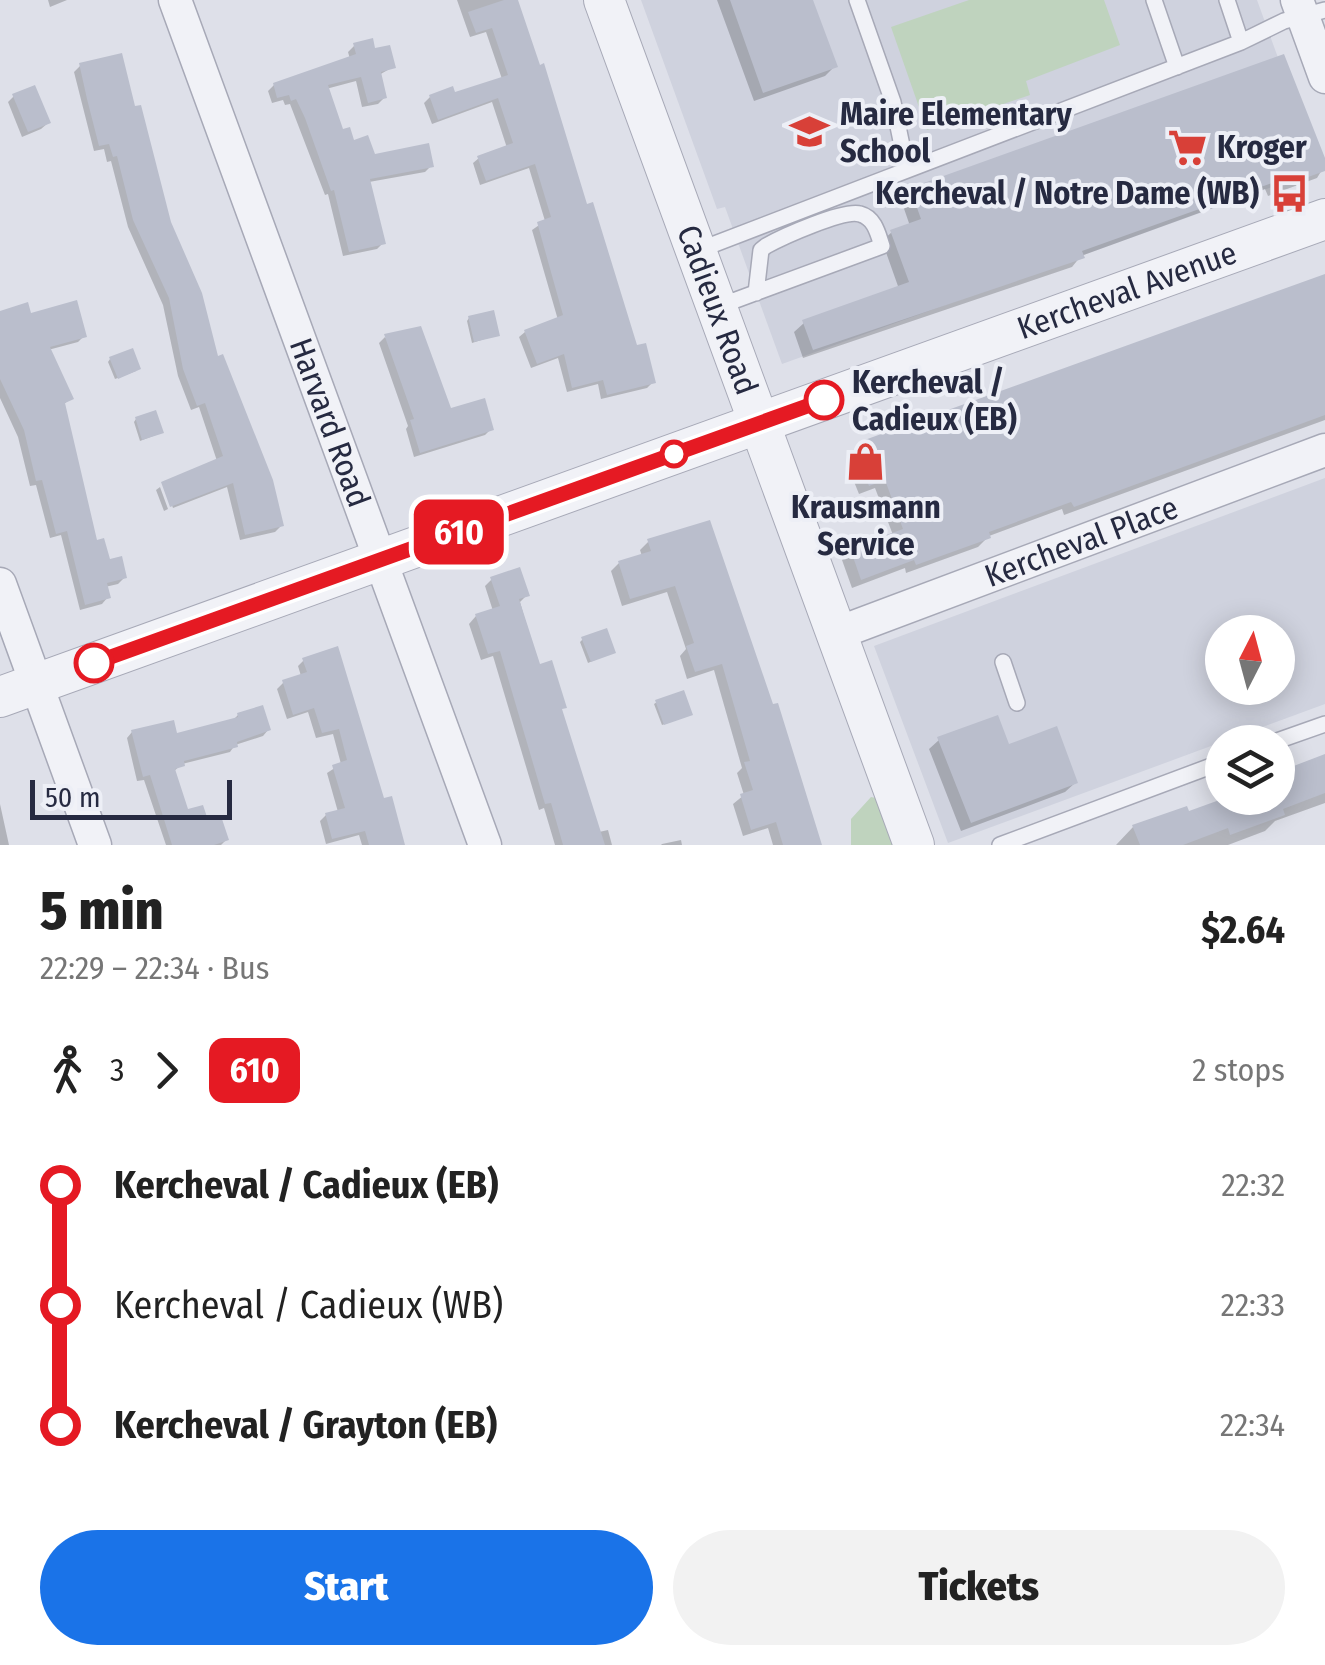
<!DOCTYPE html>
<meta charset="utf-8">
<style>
body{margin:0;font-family:"Fira Sans Condensed",sans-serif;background:#f2f2f2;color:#222;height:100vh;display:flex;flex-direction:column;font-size:38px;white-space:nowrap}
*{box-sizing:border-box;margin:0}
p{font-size:32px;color:#767676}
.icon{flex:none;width:55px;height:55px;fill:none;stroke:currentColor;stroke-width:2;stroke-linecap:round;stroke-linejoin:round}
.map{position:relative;height:845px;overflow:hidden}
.drawer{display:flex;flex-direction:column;background:#fff;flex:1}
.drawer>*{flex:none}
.badge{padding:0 20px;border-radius:15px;font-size:35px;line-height:65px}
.needle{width:65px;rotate:6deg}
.controls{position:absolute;left:1205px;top:615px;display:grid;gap:20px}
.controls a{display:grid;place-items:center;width:90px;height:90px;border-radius:50%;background:#fff;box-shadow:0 5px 25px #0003;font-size:50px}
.scale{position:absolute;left:30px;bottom:25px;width:202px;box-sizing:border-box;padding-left:10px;border:5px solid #262a41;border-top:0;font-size:28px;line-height:35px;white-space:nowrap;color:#262a41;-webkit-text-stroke:8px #edeff6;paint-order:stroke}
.map>.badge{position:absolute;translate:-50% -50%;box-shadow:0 0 0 5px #fff}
.legs{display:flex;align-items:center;gap:15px;height:110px;padding:0 40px;font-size:32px}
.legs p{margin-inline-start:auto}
.head{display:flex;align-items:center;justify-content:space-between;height:170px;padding:0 40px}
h1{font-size:55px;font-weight:800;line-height:75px}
.primary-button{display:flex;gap:20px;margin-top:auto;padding:20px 40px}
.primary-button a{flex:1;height:115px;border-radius:60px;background:#1a73e8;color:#fff;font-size:40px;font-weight:800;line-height:115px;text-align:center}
.primary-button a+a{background:#f2f2f2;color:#222}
ul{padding:0 40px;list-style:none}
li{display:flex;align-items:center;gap:35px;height:120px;font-size:38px}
li i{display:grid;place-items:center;width:15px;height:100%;margin:0 12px;background:currentColor}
li i::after{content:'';width:25px;height:25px;margin:-12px;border:8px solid;border-radius:50%;background:#fff}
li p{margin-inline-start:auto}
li:first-child i{background:linear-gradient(#0000 50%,currentColor 0)}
li:last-child i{background:linear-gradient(currentColor 50%,#0000 0)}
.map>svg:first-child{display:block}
.built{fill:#cfd2de;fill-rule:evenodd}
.green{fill:#bfd3be}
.shadow{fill:#0003}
.building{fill:#babecc}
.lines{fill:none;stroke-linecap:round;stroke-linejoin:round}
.service-casing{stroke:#a7a9b7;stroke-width:18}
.minor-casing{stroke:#a7a9b7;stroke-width:35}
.tertiary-casing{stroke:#a7a9b7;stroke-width:42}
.service{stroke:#f1f2f7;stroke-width:15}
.minor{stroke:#f1f2f7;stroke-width:32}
.tertiary{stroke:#f1f2f7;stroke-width:40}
.line-1-casing{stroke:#fff;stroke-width:22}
.line-1{stroke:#e51a23;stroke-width:15}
.stop-1-dot{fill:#fff;stroke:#e51a23;stroke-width:5}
.labels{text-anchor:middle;stroke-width:8;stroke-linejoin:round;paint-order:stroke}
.poi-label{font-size:32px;font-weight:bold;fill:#262a41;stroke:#edeff6;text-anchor:start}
.street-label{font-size:32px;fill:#262a41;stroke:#edeff6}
.stop-label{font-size:32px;font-weight:bold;fill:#262a41;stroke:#edeff6;text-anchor:start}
</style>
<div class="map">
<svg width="1325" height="845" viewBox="0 0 1325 845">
<rect width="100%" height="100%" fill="#dee0e9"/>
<path class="built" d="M641,0H1257L1319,170L782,364L725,207L717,209Z
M1325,478V704L948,843L874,646ZM1222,632H1278V688H1222Z"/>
<path class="green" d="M969,0H1104L1120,45L1026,81L1030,95L927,130L891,27Z
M871,797L876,798L911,845H851V819Z"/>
<path class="shadow" d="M48,0H67L50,7Z
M457,0H515L636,348L653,382L647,388L601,399L598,384L567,392L558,358L531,368L519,337L525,332L558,320L532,230L545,221L529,168L480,185L473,163L479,158L507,148L492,102L432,124L424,103L430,97L453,95L502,79L486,32L470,37Z
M717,0H811L835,66L825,76L754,101Z
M354,46L373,51L393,67L379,75L384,98L378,104L362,107L356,81L326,89L342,132L373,156L431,166L425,172L369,182L383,243L377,249L343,256L328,194L325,195L290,104L285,105L283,100L272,103L268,91L274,85L350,59L348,52Z
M80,66L169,223L216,360L281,526L275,532L240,540L227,487L173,508L164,484L217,461L199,407L191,410L178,376L163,305L128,227L111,161L107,162L104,149L94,151L74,72Z
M14,96L48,123L41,129L22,137L8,102Z
M1325,165L1317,178L1268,196L1265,189L1081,256L1072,267L803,358L794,332L804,323L899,289L882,241L892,232L910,226L901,200L911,190Z
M1325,277V420L1064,515L1062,509L989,536L978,547L906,573L905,568L852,588L842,560L851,550L893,535L875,488L859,494L846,462L861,444Z
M0,313L30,316L84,336L78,342L48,350L71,398L63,405L95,543L108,562L125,577L118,584L105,587L108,597L102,604L80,610L61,535L50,538L36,485L30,486L18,437L0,398Z
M469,318L497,335L472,343L467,321Z
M385,337L449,411L491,429L485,435L414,457L406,429L408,426L379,343Z
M110,359L136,371L115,379L108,362Z
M136,419L161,433L140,441L134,422Z
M160,487L168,509L164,511L156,490Z
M708,523L819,845H773L768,828L743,836L733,804L744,795L737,773L742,768L714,670L687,679L680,656L686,649L667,592L622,606L611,571L619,563L642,556L640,550L649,541Z
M492,579L527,595L520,602L538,667L560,711L599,832L608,830L612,845H555L544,808L539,810L493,656L481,660L469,624L476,616L493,611L485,586Z
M583,639L613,652L588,663L580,642Z
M304,660L382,801L403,845H362L359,835L326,844L320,821L326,815L338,812L327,773L341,764L333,734L316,738L308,712L287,719L277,689L283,683L301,676L298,666Z
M657,702L690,715L662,725L654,704Z
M238,715L268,730L263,736L235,745L230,752L182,764L173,772L186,812L226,840L221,845H166L144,780L137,781L127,738L132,732L175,736L232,721Z
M939,740L1008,747L1075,783L1065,792L961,831L929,749Z
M1325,757V803L1275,821L1265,831L1228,845H1116L1133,827L1188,814L1233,798H1278V781Z
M0,804L9,845H0Z
M681,840L682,845H661L662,844Z"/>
<path class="building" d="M504,0H518L540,65L544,63L587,204L593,202L637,345L646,343L656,383L607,395L603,380L572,388L564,354L537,364L524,330L563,315L537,222L551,217L535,164L486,181L477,156L513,143L498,98L438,120L429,95L453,86L455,92L508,75L492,28L476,33L468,12Z
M730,0H813L838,67L763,93Z
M373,38L375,48L390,45L396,68L381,72L387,98L368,103L361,77L328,85L343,129L350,127L354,140L368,135L375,154L429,143L434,167L370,179L386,244L349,252L334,190L331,191L305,118L296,99L291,101L289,95L277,98L273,83L356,54L353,43Z
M122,53L135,106L141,105L171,222L202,293L218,356L223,354L273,480L284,526L245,535L233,483L170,507L161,482L223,456L205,403L197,406L183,369L169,298L133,220L117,156L113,157L109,144L99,146L87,99L79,63Z
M1284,54L1325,158V171L1277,188L1275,182L1082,251L1085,258L813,350L802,320L909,282L890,230L921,219L910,188Z
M35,85L51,123L28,132L12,94Z
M1325,274V415L1074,507L1071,502L989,532L991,538L916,565L914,560L861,580L850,548L903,529L885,480L869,486L854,451L861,448L859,442Z
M77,300L87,337L50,347L74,399L65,403L97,540L104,538L110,559L122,556L127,578L107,583L111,598L85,605L67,531L56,534L42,480L36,481L24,430L0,379V311L28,302L31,313Z
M494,310L500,336L474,342L468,316Z
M421,326L451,408L485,398L494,430L420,453L410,420L414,419L384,334Z
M133,348L141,369L118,379L109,357Z
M156,410L164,433L142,440L135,417Z
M710,520L773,704L778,703L822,845H783L776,822L751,830L740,794L753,790L744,762L750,761L722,664L695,672L686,646L694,643L675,586L630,599L618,561L651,551L647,539Z
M520,567L530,596L519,599L540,664L552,660L567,708L562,709L605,845H563L551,803L545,804L500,651L488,654L475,614L500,606L490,577Z
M607,628L616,653L591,662L581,637Z
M338,646L384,798L392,796L405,845H369L365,831L332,839L325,813L345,808L332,765L347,760L339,729L322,733L314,708L293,715L282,680L307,672L302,658Z
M684,690L693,715L664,725L655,700Z
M263,705L271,730L237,742L238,747L184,761L185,766L175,769L188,809L203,805L208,820L221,816L229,840L214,845H172L150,775L143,777L131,730L174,720L177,733L238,717L237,713Z
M998,715L1009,744L1057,726L1078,783L971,823L937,737Z
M1325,754V793L1283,809L1285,815L1230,835L1228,828L1183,845H1140L1132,825L1187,806L1189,811L1225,798H1278V772Z"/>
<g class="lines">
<defs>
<path id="service" d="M857,0L893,102L907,170
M1154,0L1177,67
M1227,0L1241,42
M699,250L1241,42L1284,21L1325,10
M717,307L882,246C878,234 875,218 860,214C844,209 782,237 766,246L761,250L756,293
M1003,662L1017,703
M1274,742L1325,724
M1000,845L1222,762"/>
<g id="minor">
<path id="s1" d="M175,0L485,845"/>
<path d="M1297,0L1325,77"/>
<path d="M0,584L95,845"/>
<path id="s2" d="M838,633L1325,450"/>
</g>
<g id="tertiary">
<path id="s3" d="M604,0L914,845"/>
<path id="s4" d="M0,697L1325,219"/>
</g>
</defs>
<use href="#service" class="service-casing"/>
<use href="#minor" class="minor-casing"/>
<use href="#tertiary" class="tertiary-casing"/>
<use href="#service" class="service"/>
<use href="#minor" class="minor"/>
<use href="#tertiary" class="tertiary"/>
</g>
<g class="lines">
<defs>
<path id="line-1" d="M94,663L824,400"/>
</defs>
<use href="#line-1" class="line-1-casing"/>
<use href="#line-1" class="line-1"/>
</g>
<defs>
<symbol id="school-bare" viewBox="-9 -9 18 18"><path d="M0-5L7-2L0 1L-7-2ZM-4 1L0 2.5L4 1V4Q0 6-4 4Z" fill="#d84038" stroke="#edeff6" stroke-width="2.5" paint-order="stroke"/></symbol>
<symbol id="supermarket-bare" viewBox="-9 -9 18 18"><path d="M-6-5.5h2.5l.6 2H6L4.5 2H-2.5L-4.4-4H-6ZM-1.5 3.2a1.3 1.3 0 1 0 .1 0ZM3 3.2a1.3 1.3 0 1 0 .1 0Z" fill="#d84038" stroke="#edeff6" stroke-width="2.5" paint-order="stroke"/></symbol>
<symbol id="bus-bare" viewBox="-9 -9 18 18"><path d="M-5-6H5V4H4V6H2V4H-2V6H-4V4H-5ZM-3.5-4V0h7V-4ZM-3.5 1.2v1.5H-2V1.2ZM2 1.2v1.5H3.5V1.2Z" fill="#d84038" stroke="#edeff6" stroke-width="2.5" paint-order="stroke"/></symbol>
<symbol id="shop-bare" viewBox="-9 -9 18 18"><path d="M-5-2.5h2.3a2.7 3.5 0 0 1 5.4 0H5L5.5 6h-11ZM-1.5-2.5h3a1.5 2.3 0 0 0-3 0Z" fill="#d84038" stroke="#edeff6" stroke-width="2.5" paint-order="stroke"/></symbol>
</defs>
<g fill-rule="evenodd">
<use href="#school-bare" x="782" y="104" width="55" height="55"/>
<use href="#supermarket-bare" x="1160" y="120" width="55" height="55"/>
<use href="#bus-bare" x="1262" y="166" width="55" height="55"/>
<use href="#shop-bare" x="838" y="434" width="55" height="55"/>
</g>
<g class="stop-1-dot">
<circle cx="824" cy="400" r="18"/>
<circle cx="674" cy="454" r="12"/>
<circle cx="94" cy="663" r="18"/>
</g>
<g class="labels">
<g class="poi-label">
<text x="840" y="125">Maire Elementary<tspan x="840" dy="37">School</tspan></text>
<text x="1217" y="158">Kroger</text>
<text x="1259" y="204" text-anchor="end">Kercheval / Notre Dame (WB)</text>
<text x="866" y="518" text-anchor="middle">Krausmann<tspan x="866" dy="37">Service</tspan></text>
</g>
<g class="street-label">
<text dy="11" stroke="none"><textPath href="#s4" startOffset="1198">Kercheval Avenue</textPath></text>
<text dy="11" stroke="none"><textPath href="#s3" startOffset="330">Cadieux Road</textPath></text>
<text dy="11" stroke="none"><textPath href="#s1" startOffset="450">Harvard Road</textPath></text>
<text dy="11" stroke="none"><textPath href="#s2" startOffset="260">Kercheval Place</textPath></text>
</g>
<g class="stop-label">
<text x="852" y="393">Kercheval /<tspan x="852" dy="37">Cadieux (EB)</tspan></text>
</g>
</g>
</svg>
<div class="controls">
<a><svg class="needle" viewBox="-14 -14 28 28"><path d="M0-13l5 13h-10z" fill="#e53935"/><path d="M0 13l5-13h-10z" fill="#767676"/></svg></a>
<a><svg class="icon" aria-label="layers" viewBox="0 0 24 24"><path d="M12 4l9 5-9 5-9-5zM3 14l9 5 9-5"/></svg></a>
</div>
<div class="scale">50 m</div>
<b class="badge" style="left:459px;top:532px;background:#e51a23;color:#fff">610</b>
</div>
<section class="drawer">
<div class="head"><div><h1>5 min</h1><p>22:29 – 22:34 · Bus</p></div><b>$2.64</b></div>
<div class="legs"><svg class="icon" aria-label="walk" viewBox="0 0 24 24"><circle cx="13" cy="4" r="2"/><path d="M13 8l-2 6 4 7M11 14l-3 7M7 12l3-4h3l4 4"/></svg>3<svg class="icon" aria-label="forward" viewBox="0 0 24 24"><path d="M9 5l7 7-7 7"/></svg><b class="badge" style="background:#e51a23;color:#fff">610</b><p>2 stops</p></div>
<ul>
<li><i style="color:#e51a23"></i><b>Kercheval / Cadieux (EB)</b><p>22:32</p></li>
<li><i style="color:#e51a23"></i><span>Kercheval / Cadieux (WB)</span><p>22:33</p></li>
<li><i style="color:#e51a23"></i><b>Kercheval / Grayton (EB)</b><p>22:34</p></li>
</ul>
<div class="primary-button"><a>Start</a><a>Tickets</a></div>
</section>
